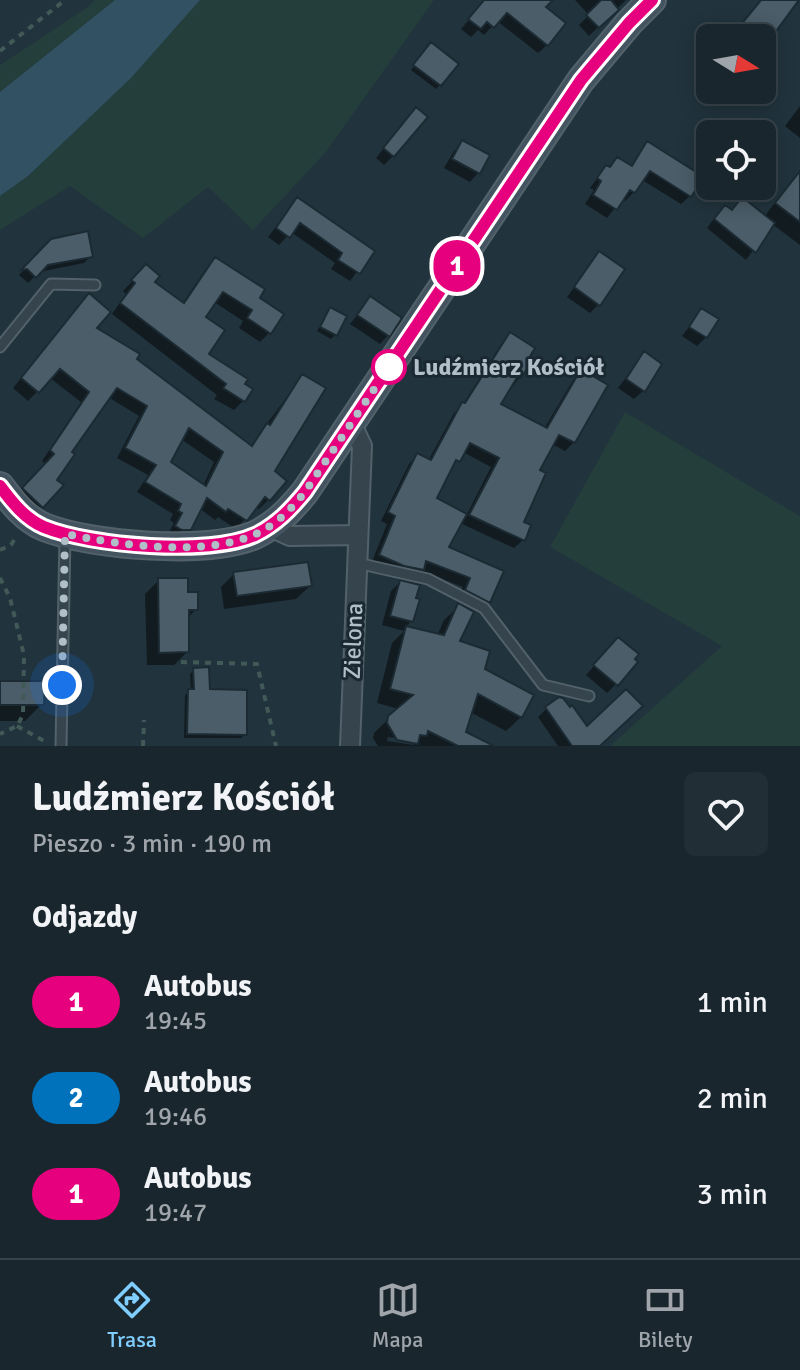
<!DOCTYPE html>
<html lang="pl">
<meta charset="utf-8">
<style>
body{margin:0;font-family:Signika,sans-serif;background:#222e36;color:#f1f3f6;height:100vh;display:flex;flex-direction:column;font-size:30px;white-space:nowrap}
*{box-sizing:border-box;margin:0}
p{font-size:26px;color:#9fa5aa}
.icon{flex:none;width:44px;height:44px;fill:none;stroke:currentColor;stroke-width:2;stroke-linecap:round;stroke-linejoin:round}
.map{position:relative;height:746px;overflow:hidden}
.drawer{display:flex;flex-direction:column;background:#19262e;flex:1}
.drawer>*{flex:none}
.badge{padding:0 16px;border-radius:26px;font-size:28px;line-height:52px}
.needle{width:52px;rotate:101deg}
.tools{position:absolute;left:696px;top:24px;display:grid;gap:16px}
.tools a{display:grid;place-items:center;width:80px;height:80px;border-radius:12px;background:#19262e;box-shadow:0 4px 20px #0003,0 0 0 2px #37434a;font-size:40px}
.you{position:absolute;width:40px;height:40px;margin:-20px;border:6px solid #fff;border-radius:50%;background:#1a73e8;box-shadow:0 0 0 12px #1a73e833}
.map>.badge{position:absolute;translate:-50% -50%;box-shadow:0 0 0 4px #fff}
h2{padding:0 32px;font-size:30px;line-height:72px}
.round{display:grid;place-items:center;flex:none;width:84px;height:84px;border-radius:12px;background:#222e36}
.head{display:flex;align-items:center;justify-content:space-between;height:136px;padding:0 32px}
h1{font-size:38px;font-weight:800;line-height:60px}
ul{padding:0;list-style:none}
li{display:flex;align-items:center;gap:24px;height:96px;padding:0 32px}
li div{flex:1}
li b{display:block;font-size:30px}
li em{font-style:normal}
li .badge{min-width:88px;font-weight:700;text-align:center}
.dock{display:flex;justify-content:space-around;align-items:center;height:112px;border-top:2px solid #37434a;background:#19262e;font-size:22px;color:#9fa5aa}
.dock a{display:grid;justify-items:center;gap:4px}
.dock .selected{color:#80cefe}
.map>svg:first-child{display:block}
.green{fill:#233e3b}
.water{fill:#325263}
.shadow{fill:#0007;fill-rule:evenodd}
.building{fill:#4a5d68;stroke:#1c2b33;stroke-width:2;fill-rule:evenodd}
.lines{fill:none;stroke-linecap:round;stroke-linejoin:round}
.lane-casing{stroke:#53626a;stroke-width:13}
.street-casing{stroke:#53626a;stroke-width:22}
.secondary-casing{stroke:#53626a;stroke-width:30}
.path{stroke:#415a57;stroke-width:4;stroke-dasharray:6 6;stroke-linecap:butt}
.lane{stroke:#35444d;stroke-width:9}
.street{stroke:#35444d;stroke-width:18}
.secondary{stroke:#435460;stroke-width:26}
.line-casing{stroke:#fff;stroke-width:18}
.line{stroke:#e6007e;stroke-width:12}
.walk{stroke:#b0bfc8;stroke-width:8;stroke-dasharray:0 14.4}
.stop-dot{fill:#fff;stroke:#e6007e;stroke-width:4}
.labels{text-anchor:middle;stroke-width:6;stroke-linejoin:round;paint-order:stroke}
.stop-label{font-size:24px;font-weight:bold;fill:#b0bfc8;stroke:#1a2931;text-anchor:start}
.street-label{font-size:24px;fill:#b0bfc8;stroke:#1a2931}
</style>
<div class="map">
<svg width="800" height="746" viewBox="0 0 800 746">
<rect width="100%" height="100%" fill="#21333d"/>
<path class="green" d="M95,0H115L0,92V65L88,7Z
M200,0H434L325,153L253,230L208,187L143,238L70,186L0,230V196L28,176L131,78Z
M625,412L800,516V746H610L722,646L550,547Z"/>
<path class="water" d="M115,0H200L131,78L28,176L0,196V92Z"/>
<path class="shadow" d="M486,0H551L543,7L547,45L538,53L497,21L484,35L478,30L471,37L461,29Z
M575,0H626L589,36L579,25L589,15Z
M428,49L440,85L436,89L411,70Z
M800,106V138L785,126Z
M408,118L393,156L384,165L376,158Z
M463,143L478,173L470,182L444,168L454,151Z
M648,144L690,196L681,204L642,180L634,192L625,201L622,199L607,218L585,204L594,190L590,188L606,167L608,168L617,159L630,167Z
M800,170V245L772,224L746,260L707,228L716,216L731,212L764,217Z
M297,200L372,251L350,281L331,269L335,263L291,232L279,245L268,237Z
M52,241L91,256L84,263L39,272L28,283L19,275Z
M599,254V304L590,313L567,297Z
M215,260L258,299L270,332L260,342L239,328L243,321L214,302L203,318L207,354L242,384L244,400L234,410L214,399L217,395L112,314L126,294L123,291L146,267L152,282L182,304L205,270Z
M370,299L388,335L380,344L350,324Z
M80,305L94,328L250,447L302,376L272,471L269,499L259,509L256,506L236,529L218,517L215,520L199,508L189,529L179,539L167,536L174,523L170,520L173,514L137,492L148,475L117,458L139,416L108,397L69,452L55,480L61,485L32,516L14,499L46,464L42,461L81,402L50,378L28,401L13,388ZM181,439L214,462L203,486L168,463Z
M330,310L335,335L331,339L317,331Z
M702,310L706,337L697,346L682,336Z
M510,334L520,377L498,405L544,429L573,380L582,372L574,442L565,451L552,444L537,471L522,523L523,540L514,548L460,523L447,548L501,572L488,602L479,611L457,599L463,587L421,571L413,578L371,564L387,524L381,521L409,464L417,455L428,461L454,413L463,404L502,343ZM463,452L491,467L466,516L434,499L448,471Z
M644,354L643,391L634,399L618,388Z
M234,574L310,586L296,599L224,609L221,587Z
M159,580L186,594L196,609L187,619V652L174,665H147L145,594Z
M400,582L411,621L405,628L437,636L444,620L459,606L457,642L521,717L506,731L470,712L464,733L489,746H378L373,738L374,733L399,709L377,703L392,643L404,631L382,625L391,591ZM388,737L417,741L413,745L387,741Z
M610,648L616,684L607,693L586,675Z
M194,670L245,734L241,738H184L185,695L191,691L190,674Z
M0,683L42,704L25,721H0Z
M547,708L597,746H558L538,717Z"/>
<path class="building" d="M484,0H553L546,7L566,23L548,46L507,13L494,28L487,22L481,29L468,19Z
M601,0H611L619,10L599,28L586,15Z
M761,0H799L771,38H730Z
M431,42L459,64L441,86L413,65Z
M416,107L428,117L394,157L383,148Z
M462,140L490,155L480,174L452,159Z
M647,141L704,177L691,197L650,171L635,193L630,190L617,210L593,195L601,181L597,178L606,165L610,167L617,157L632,166Z
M800,171V222L775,203Z
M297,197L375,251L360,274L338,260L342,253L300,223L290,238L276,228Z
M742,197L775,223L756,253L714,219L725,205L732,210Z
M88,231L93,257L48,265L36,278L27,269L21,270L51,239Z
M599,251L625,269L600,306L574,287Z
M215,257L265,289L260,298L284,314L271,334L247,318L252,310L223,292L206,317L225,330L209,354L248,379L245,384L253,389L245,402L223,388L226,384L120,303L135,283L131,280L146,264L160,276L155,282L184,303Z
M89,293L111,312L97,328L140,354L137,359L252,446L267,423L270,425L302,374L326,388L275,471L287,481L270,501L265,497L247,521L228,509L226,512L207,498L191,530H182L175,526L182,513L178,511L181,504L145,482L156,465L125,448L147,406L117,388L72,452L75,454L57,480L64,485L43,508L22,488L54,454L50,450L89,392L60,369L39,393L21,378ZM189,428L223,452L206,486L171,462Z
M370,296L402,318L390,337L357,315Z
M330,307L347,316L337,336L320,327Z
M701,308L719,319L707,338L689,327Z
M510,332L535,348L529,358L533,360L521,378L518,376L501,404L547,428L581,369L608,385L575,443L559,435L540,470L546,473L524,522L531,525L525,541L469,515L499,458L470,443L460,462L456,460L437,498L467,514L449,547L504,571L490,603L465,590L470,578L426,561L424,570L404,566L379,555L395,516L388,512L417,453L431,460L462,402L465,403Z
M644,351L662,364L645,392L626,379Z
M308,562L312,586L237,596L233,572Z
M158,578H188V592H198V610H189V652L159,653Z
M400,580L420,585L416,598L420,599L413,622L390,616Z
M458,603L474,612L460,641L490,651L485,669L534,695L522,718L478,694L466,732L494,746H458L428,731L427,736L420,735L418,744L397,740L387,723L388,716L413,695L390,689L406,626L444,635Z
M618,637L639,654L635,659L638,662L618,686L593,665Z
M209,667L210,689L247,690V735L187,734L188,689H194L193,668Z
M0,681H45L44,705H0Z
M626,689L643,706L600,746H572L545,707L559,697L563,698L570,707L572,705L587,726Z"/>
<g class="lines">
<defs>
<path id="lane" d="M0,347L51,284L95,285
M357,563L428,579L484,608L543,685L589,696
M61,746L65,537"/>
<path id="street" d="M270,527L290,536L358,535
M350,746L362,446L351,423"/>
<path id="secondary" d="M0,486C12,502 25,519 44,527C90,546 209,555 255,535C276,525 291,509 305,492L581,80L629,23L652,0"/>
</defs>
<use href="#lane" class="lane-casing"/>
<use href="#street" class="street-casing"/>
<use href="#secondary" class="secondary-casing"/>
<path class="path" d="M0,51L65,0
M0,550L11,545L16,537
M0,578L10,598L24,655L23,715L17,726L0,734
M181,662L257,664L276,746
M17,726L46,742
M143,746L144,720"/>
<use href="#lane" class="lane"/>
<use href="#street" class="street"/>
<use href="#secondary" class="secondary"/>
</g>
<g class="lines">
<defs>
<path id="line" d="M0,486C12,502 25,519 44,527C91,546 209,556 255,535C276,525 291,509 305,492L581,80L629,23L652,0"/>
</defs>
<use href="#line" class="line-casing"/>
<use href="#line" class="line"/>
<path class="walk" d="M62,685L65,534C122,545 220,561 270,526C284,517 295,504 305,492L389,367"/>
</g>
<circle class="stop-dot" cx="389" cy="367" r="16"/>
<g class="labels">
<g class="stop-label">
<text x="413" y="375">Ludźmierz Kościół</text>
</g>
<g class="street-label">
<text transform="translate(353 641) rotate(-88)" y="8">Zielona</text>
</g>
</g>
</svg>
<div class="tools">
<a><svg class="needle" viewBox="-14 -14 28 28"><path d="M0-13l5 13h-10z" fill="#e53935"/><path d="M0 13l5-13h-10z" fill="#9fa5aa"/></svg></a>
<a><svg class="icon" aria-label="locate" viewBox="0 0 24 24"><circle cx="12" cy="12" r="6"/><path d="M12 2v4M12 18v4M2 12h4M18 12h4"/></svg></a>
</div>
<div class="you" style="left:62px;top:685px"></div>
<b class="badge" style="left:457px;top:266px;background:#e6007e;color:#fff">1</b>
</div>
<section class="drawer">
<div class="head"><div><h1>Ludźmierz Kościół</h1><p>Pieszo · 3 min · 190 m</p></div><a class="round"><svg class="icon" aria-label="heart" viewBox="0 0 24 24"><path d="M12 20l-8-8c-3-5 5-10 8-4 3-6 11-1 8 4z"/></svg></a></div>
<h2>Odjazdy</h2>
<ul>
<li><span class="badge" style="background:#e6007e;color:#fff">1</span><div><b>Autobus</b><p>19:45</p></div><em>1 min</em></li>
<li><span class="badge" style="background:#0072bc;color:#fff">2</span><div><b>Autobus</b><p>19:46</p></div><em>2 min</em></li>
<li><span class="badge" style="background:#e6007e;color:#fff">1</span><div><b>Autobus</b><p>19:47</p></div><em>3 min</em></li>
</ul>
</section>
<nav class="dock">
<a class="selected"><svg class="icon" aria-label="directions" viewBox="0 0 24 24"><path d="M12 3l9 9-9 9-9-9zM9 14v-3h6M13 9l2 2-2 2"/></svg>Trasa</a>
<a><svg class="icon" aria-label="map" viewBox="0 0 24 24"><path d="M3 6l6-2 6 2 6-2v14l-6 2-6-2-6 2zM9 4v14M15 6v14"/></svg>Mapa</a>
<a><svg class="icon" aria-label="tickets" viewBox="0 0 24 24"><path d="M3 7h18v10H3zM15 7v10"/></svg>Bilety</a>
</nav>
